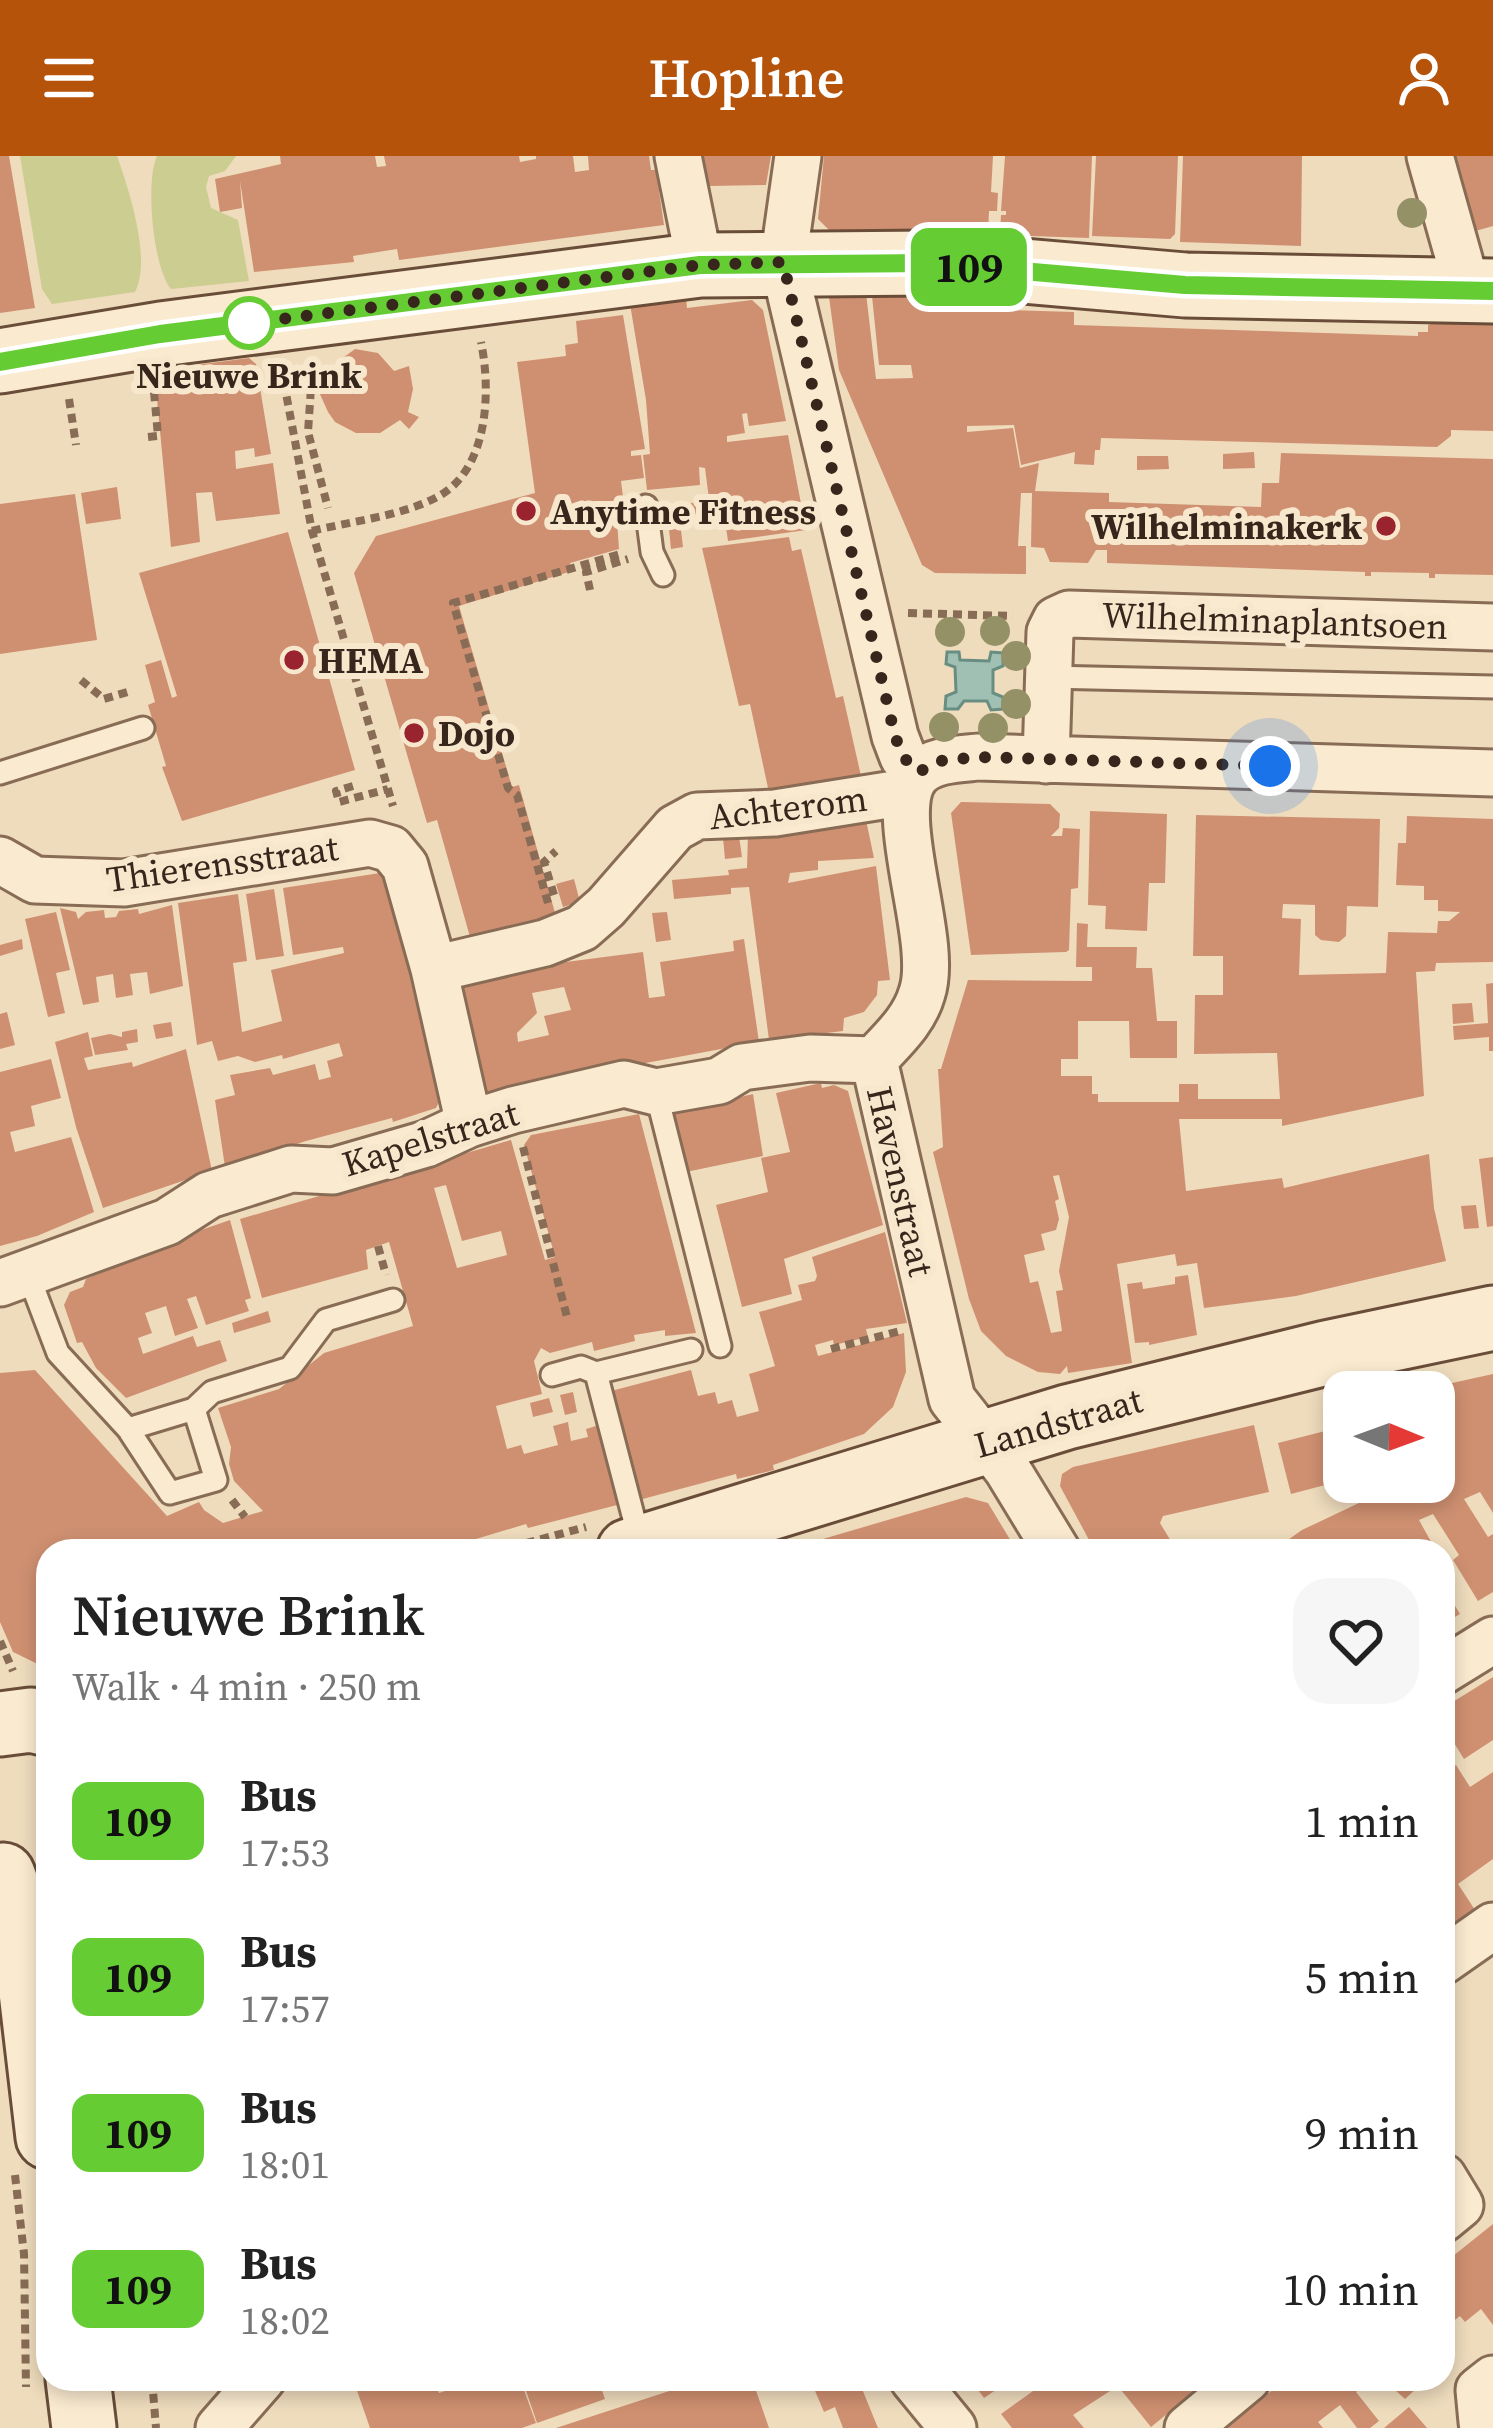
<!DOCTYPE html>
<meta charset="utf-8">
<style>
body{margin:0;font-family:"Source Serif 4",serif;background:#f6f6f6;color:#222;height:100vh;display:flex;flex-direction:column;font-size:45px;white-space:nowrap}
*{box-sizing:border-box;margin:0}
p{font-size:39px;color:#767676}
.icon{flex:none;width:66px;height:66px;fill:none;stroke:currentColor;stroke-width:2;stroke-linecap:round;stroke-linejoin:round}
.map{position:relative;flex:1;overflow:hidden}
.drawer{position:absolute;left:36px;top:1383px;width:1419px;height:852px;display:flex;flex-direction:column;background:#fff;border-radius:36px;box-shadow:0 6px 18px #0003}
.drawer>*{flex:none}
.badge{padding:0 24px;border-radius:18px;font-size:42px;line-height:78px}
.needle{width:78px;rotate:91deg}
.buttons{position:absolute;left:1323px;top:1215px;display:grid;gap:24px}
.buttons a{display:grid;place-items:center;width:132px;height:132px;border-radius:24px;background:#fff;box-shadow:0 6px 18px #0003;font-size:60px}
.you{position:absolute;width:60px;height:60px;margin:-30px;border:9px solid #fff;border-radius:50%;background:#1a73e8;box-shadow:0 0 0 18px #1a73e833}
.map>.badge{position:absolute;translate:-50% -50%;box-shadow:0 0 0 6px #fff}
.round{display:grid;place-items:center;flex:none;width:126px;height:126px;border-radius:36px;background:#f6f6f6}
.head{display:flex;align-items:center;justify-content:space-between;height:204px;padding:0 36px}
h1{font-size:57px;font-weight:600;line-height:90px}
ul{padding:0;list-style:none}
li{display:flex;align-items:center;gap:36px;height:156px;padding:0 36px}
li div{flex:1}
li b{display:block;font-size:45px}
li em{font-style:normal}
li .badge{min-width:132px;font-weight:700;text-align:center}
header{display:flex;justify-content:space-between;align-items:center;height:156px;padding:0 36px;background:#b45309;color:#fff;font-size:54px;font-weight:600}
.map>svg:first-child{display:block}
.green{fill:#cbcd91}
.water{fill:#a1c0b4;stroke:#688e81;stroke-width:3}
.building{fill:#cf9071;fill-rule:evenodd}
.lines{fill:none;stroke-linecap:round;stroke-linejoin:round}
.lane-casing{stroke:#886c55;stroke-width:27}
.street-casing{stroke:#886c55;stroke-width:51}
.secondary-casing{stroke:#694d39;stroke-width:69}
.path{stroke:#886c55;stroke-width:8;stroke-dasharray:9 6;stroke-linecap:butt}
.lane{stroke:#faead0;stroke-width:21}
.street{stroke:#faead0;stroke-width:45}
.secondary{stroke:#faead0;stroke-width:63}
.tree{fill:#959167}
.line-casing{stroke:#fff;stroke-width:27}
.line{stroke:#6c3;stroke-width:18}
.walk{stroke:#36261b;stroke-width:12;stroke-dasharray:0 21.6}
.stop-dot{fill:#fff;stroke:#6c3;stroke-width:6}
.poi-dot{fill:#99232e;stroke:#f7e7cd;stroke-width:4.5}
.labels{text-anchor:middle;stroke-width:12;stroke-linejoin:round;paint-order:stroke}
.stop-label{font-size:36px;font-weight:bold;fill:#36261b;stroke:#f7e7cd}
.poi-label{font-size:36px;font-weight:bold;fill:#36261b;stroke:#f7e7cd;text-anchor:start}
.street-label{font-size:36px;fill:#36261b;stroke:#f7e7cd}
</style>
<header><svg class="icon" aria-label="menu" viewBox="0 0 24 24"><path d="M4 6h16M4 12h16M4 18h16"/></svg>Hopline<svg class="icon" aria-label="person" viewBox="0 0 24 24"><circle cx="12" cy="8" r="4"/><path d="M4 21q1-7 8-7t8 7"/></svg></header>
<div class="map">
<svg width="1493" height="2272" viewBox="0 0 1493 2272">
<rect width="100%" height="100%" fill="#efdcbd"/>
<path class="green" d="M20,0H117C129,34 152,104 135,136L52,148L42,133Z
M157,0H236L225,15L209,20L206,31L211,52L238,64L249,125L171,133C153,112 145,25 157,0Z"/>
<path class="water" d="M947,496H959L960,504L989,505L991,496L1003,497V510L993,514V537L1003,541V553L991,554L987,545H964L958,553H945L946,540L956,536L955,511L946,508Z"/>
<path class="building" d="M0,0H9L35,152L0,157Z
M280,0H375L377,11L386,10L384,0H519L520,6L536,3V0H573L575,16L589,14L588,0H649L651,14H656L664,69L399,104L397,93L353,100L354,106L254,116L240,25L242,52L220,56L215,23L281,8Z
M698,0H771L766,29L710,30Z
M824,0H993L991,36L998,37L997,55H989L988,79L897,74L830,75L818,63Z
M1005,0H1092L1089,82L1000,79L1001,59H1006V55H1001Z
M1096,0H1178L1175,78L1170,83L1092,80Z
M1183,0H1302L1301,90L1180,86Z
M1451,0H1493V70L1472,76Z
M836,135L866,137L876,223L913,222L911,209H879L872,140L946,139L948,152L1074,156V169L1418,180V176H1428V169L1436,166L1493,168V275L1451,274V280L1437,291L1101,282L1100,294H1095L1094,309L1074,308L1075,296L1021,309L1014,269L967,270V276L1013,272L1020,312L1039,307L1035,335L1109,337V346L1261,351L1262,327H1279L1281,297L1493,303V419L1435,418V422H1429V417L1371,416V420H1365V416L1107,407V394H1096L1088,407L1050,406L1044,392L1031,391L1032,337H1021L1018,390H1026V418L935,417L922,409L839,214L829,141Z
M686,141L687,152L752,144L763,154L786,265L749,270L747,257L742,258L745,277L727,280V286L788,279L806,374L728,385L725,365L702,369L701,359L679,357L683,391L671,393L667,353L709,343L705,312L699,311L700,329L647,334L643,299L650,298L646,244L630,148Z
M623,159L645,293L631,295V300L641,299L644,322L621,325L626,364L617,365L619,393L570,407L572,415L459,450L512,631L519,629L557,764L472,788L437,664L427,667L354,417L376,380L535,337L517,206L566,200L565,189L578,187L576,165Z
M355,193L378,197L394,215L409,210L413,233L408,256L419,261L409,273L400,264L380,277H356L335,266L328,256L319,236L333,231L336,207Z
M249,202L256,208L271,298L255,301L254,292L235,295L236,313L273,307L280,358L216,365L212,336L196,337L200,386L171,391L155,222L182,220L183,227L189,226V218L195,209Z
M1254,296L1255,312L1223,313V298Z
M1137,300H1168L1169,313L1137,314Z
M117,331L121,363L86,368L81,337Z
M75,338L97,484L0,498V348Z
M288,376L355,614L182,665L162,611L166,610L148,549L155,546L145,509L161,504L172,542L177,540L139,417Z
M789,381L792,395L801,393L836,542L843,540L861,620L771,646L750,548L739,550L702,392Z
M961,646L1050,648L1060,658L1059,672L1051,680H1062L1063,672L1080,673L1078,732L1071,733L1069,794L1066,796L971,799L951,657Z
M1090,655L1167,658L1165,727H1149L1147,775L1105,773L1106,750L1088,749Z
M1196,659L1380,663L1378,751L1347,750L1346,780L1339,786L1321,784L1315,779V749L1283,748L1282,762L1301,763L1299,819L1386,817L1388,776L1437,777L1438,765H1449L1460,756L1438,755V744H1424V730L1396,729L1398,687H1406L1407,660L1493,663V806L1436,807L1435,815L1416,816L1424,940L1282,970V963H1179L1186,1035L1282,1022L1284,1032L1429,998L1434,1052L1446,1105L1296,1140L1204,1152L1197,1107L1177,1110L1175,1098L1117,1108L1132,1207L1068,1217L1067,1210L1060,1218L1038,1216L1006,1200L981,1175L969,1143L933,996L943,991L938,913H941L968,824L1092,825V811H1076L1077,767L1088,768L1087,791H1137L1136,812H1152L1157,865H1177V902H1130L1129,865H1078V903H1061V920H1092V938H1098V946H1179V928H1198V943H1280L1277,897L1194,898L1195,839H1223V800H1193ZM1059,1019L1069,1061L1059,1115L1063,1134L1056,1135L1062,1175L1051,1177L1038,1125L1030,1127L1024,1099L1045,1094L1041,1078L1056,1074L1059,1063L1055,1045L1059,1043L1053,1020Z
M866,664L874,702L818,705V714L790,717L788,727L876,710L890,824L878,825L877,839L864,856L844,862L843,875L769,884L749,731L731,732V738L674,743L672,724L729,719L728,714L747,712L748,676Z
M739,680L742,701L725,703L723,682Z
M380,717L387,722L439,946L436,952L393,966L392,962L306,985L225,1011L215,944L235,939L230,919L270,912L273,919L315,908L319,924L331,921L327,905L343,900L339,887L283,903L282,899L255,906L238,900L218,905L212,885L197,889L178,747L238,738L247,805L233,807L242,876L282,865L271,814L344,797L343,791L293,799L283,732Z
M574,723L580,746L563,751L556,728Z
M274,733L284,800L256,804L246,738Z
M172,749L183,830L150,838L147,816L130,818L133,839L116,842L113,818L96,821L99,846L83,849L60,752L76,756L78,763L86,756L104,754L105,762L116,761L119,755L138,753L139,758Z
M56,756L70,814L56,817L65,857L48,861L25,763Z
M667,756L671,784L656,786L652,757Z
M22,783L23,793L0,800V789Z
M744,783L759,886L483,937L454,832L497,821L496,815L643,796L649,842L665,840L660,806L734,795L733,785ZM564,831L571,854L544,860L549,879L518,886L517,877L537,857L532,837Z
M1493,827V895H1489V881L1454,884L1453,870L1488,867L1486,828Z
M1472,847L1474,866L1453,868L1452,848Z
M7,856L15,889L0,893V858Z
M171,866L173,880L156,883L153,869Z
M137,873L138,886L126,888L128,894L95,899L91,882L110,878L122,881V876Z
M88,876L93,900L84,902L88,914L132,906L133,911L186,893L212,1015L103,1052L76,971L55,886Z
M51,903L61,942L31,950L35,970L10,976L15,996L71,981L94,1056L37,1080L0,1090V916Z
M821,927L822,932L834,929L848,935L883,1069L784,1103L792,1138L742,1151L716,1049L768,1036L761,1002L790,996L776,937Z
M753,938L763,1000L686,1016L671,951L702,950Z
M639,958L696,1177L665,1180V1174L634,1179L635,1185L594,1195L592,1186L550,1197L541,1192L534,1205L542,1238L496,1250L507,1293L521,1289L524,1298L558,1289L553,1270L568,1266L571,1285L588,1281L586,1273L599,1269L621,1348L528,1372L526,1368L436,1395H48V1513L13,1496L0,1466V1217L35,1214L167,1360L199,1346L204,1354L223,1367L263,1355L234,1325L229,1308L231,1291L218,1252L279,1233L324,1197L413,1170L389,1086L366,1094L368,1113L262,1142L240,1063L511,984L545,1104L555,1101L524,989L531,979ZM446,1029L462,1085L501,1075L507,1099L457,1112L434,1032Z
M1493,1001V1070L1487,1071L1479,1003Z
M1476,1049L1479,1072L1464,1073L1461,1050Z
M230,1064L251,1142L245,1144L249,1155L206,1169L196,1140L187,1143L198,1172L175,1180L166,1150L145,1157L152,1177L138,1182L143,1198L193,1180L197,1191L220,1184L227,1205L126,1242L96,1212L82,1186L77,1187L64,1149L70,1136L83,1131L86,1123L137,1102L135,1097Z
M885,1076L907,1167L866,1173L868,1181L834,1189L833,1184L815,1189L818,1200L904,1177L906,1216L893,1251L864,1278L773,1309L774,1314L737,1323L736,1318L639,1344L611,1235L691,1214L698,1240L715,1236L718,1248L732,1244L737,1261L759,1255L749,1218L775,1210L759,1156L802,1144L798,1129L815,1125L817,1120L812,1101Z
M1188,1119L1197,1179L1149,1189V1186L1135,1187L1127,1128L1142,1126L1143,1133L1175,1128V1121Z
M268,1155L271,1166L234,1177L232,1167Z
M1493,1218V1357L1480,1336L1464,1343L1488,1381L1493,1378V1436L1478,1445L1453,1404L1459,1399L1433,1358L1419,1364L1434,1391L1425,1395H1272L1302,1374L1397,1329L1395,1326H1434V1236L1420,1234Z
M573,1236L577,1256L565,1259L560,1239Z
M549,1242L553,1256L533,1261L530,1247Z
M1254,1269L1269,1336L1163,1360L1160,1367L1177,1395H1095L1060,1330L1062,1318L1073,1311Z
M1337,1272L1344,1298V1324L1291,1338L1278,1287Z
M966,1341L988,1347L1017,1395H782Z
M1443,1430L1460,1458L1443,1468Z
M1493,1521V1584L1464,1603L1443,1569V1552Z
M1456,1609L1470,1631L1493,1616V1703L1458,1728L1479,1760L1460,1774L1443,1747V1617Z
M1493,2068V2169L1481,2153L1465,2166L1460,2160L1443,2173V2108Z
M353,2223H434L439,2237L481,2223H520L536,2267L522,2272H370Z
M522,2223H598L605,2243L537,2267Z
M706,2223L711,2232L736,2223H752L769,2272H556Z
M810,2223H858L878,2272H843L835,2251L824,2256Z
M970,2223H1012L984,2242Z
M1045,2223H1101L1110,2235L1073,2259L1084,2272H1012L1001,2258L1047,2225Z
M1125,2223H1210L1151,2271L1117,2229Z
M1286,2223H1372L1356,2236L1379,2265L1370,2272H1357L1340,2249L1318,2266L1323,2272H1226Z
M1383,2223H1411L1418,2231L1405,2243Z
M1409,2251L1427,2272H1384Z"/>
<g class="lines">
<defs>
<path id="lane" d="M646,350L652,396L663,419
M1047,521L1493,531
M0,617L143,572
M656,936L720,1190
M28,1118L58,1197L128,1273L170,1337L216,1324L194,1253L128,1273
M596,1217L691,1194
M552,1219L581,1211L596,1217L640,1386
M194,1253L212,1236L290,1212L326,1164L393,1144"/>
<path id="street" d="M678,0L700,109
M798,0L783,106L895,580L903,601L919,616
M1430,0L1468,135
M1046,604L1050,476L1056,464L1069,458L1493,471
M0,704L35,724L124,727L370,687L391,693L405,710L434,813L469,968
M434,813L545,787L582,772L606,751L675,672L697,660L775,657L907,636
M874,904C893,883 914,865 922,837C940,783 883,654 918,618C933,603 959,603 979,601L1493,617
M874,904L952,1243L1007,1313L1057,1395
M0,1127L167,1066L209,1039L291,1013L333,1015L426,988L469,968L513,954L624,928L656,936L719,925L742,911L810,902L874,904
M1443,1515L1493,1484
M1443,1805L1493,1770
M1443,2021L1460,2049L1443,2063
M913,2223L953,2272
M1493,2223L1479,2234L1482,2266L1493,2268
M219,2272L262,2223
M1188,2272L1247,2223"/>
<path id="secondary" d="M0,205L161,178L700,109L929,107L1185,129L1493,135
M629,1395L1067,1261L1326,1197L1493,1162
M0,1568L31,1564L48,1568
M3,1719L21,1767L26,1793L48,1981
M78,2223L84,2272"/>
</defs>
<use href="#lane" class="lane-casing"/>
<use href="#street" class="street-casing"/>
<use href="#secondary" class="secondary-casing"/>
<path class="path" d="M281,211L312,375L393,650
M284,225L311,232L308,276L328,352
M69,243L76,289
M148,281L158,280L153,225
M312,375C352,365 403,360 439,340C489,312 491,234 481,186
M590,434L586,416L628,403
M908,457L1013,460
M81,524L104,543L131,535
M353,630L336,635L339,646L388,633
M554,739L544,706L556,695
M548,747L517,639L508,632L453,447L624,397
M523,991L567,1161
M378,1090L386,1119
M831,1193L900,1175
M232,1344L245,1361
M497,1395L586,1371
M0,1485L13,1515
M15,2019L24,2098L26,2231
M152,2223L156,2272"/>
<use href="#lane" class="lane"/>
<use href="#street" class="street"/>
<use href="#secondary" class="secondary"/>
</g>
<g class="tree">
<circle cx="1412" cy="57" r="15"/>
<circle cx="995" cy="475" r="15"/>
<circle cx="950" cy="476" r="15"/>
<circle cx="1016" cy="500" r="15"/>
<circle cx="1016" cy="548" r="15"/>
<circle cx="944" cy="571" r="15"/>
<circle cx="993" cy="572" r="15"/>
</g>
<g class="lines">
<defs>
<path id="line" d="M0,206L160,178L700,109L929,107L1185,129L1493,135"/>
</defs>
<use href="#line" class="line-casing"/>
<use href="#line" class="line"/>
<path class="walk" d="M249,167L235,169L700,109L783,106L895,580L903,601L919,616L940,605L979,601L1270,610"/>
</g>
<circle class="stop-dot" cx="249" cy="167" r="24"/>
<g class="poi-dot">
<circle cx="526" cy="355" r="12"/>
<circle cx="1386" cy="370" r="12"/>
<circle cx="294" cy="504" r="12"/>
<circle cx="414" cy="577" r="12"/>
</g>
<g class="labels">
<g class="stop-label">
<text x="249" y="232">Nieuwe Brink</text>
</g>
<g class="poi-label">
<text x="550" y="368">Anytime Fitness</text>
<text x="1362" y="383" text-anchor="end">Wilhelminakerk</text>
<text x="318" y="517">HEMA</text>
<text x="438" y="590">Dojo</text>
</g>
<g class="street-label">
<text transform="translate(1275 464) rotate(2)" y="13">Wilhelminaplantsoen</text>
<text transform="translate(788 651) rotate(-7)" y="13">Achterom</text>
<text transform="translate(222 707) rotate(-8)" y="13">Thierensstraat</text>
<text transform="translate(430 982) rotate(-17)" y="13">Kapelstraat</text>
<text transform="translate(901 1025) rotate(77)" y="13">Havenstraat</text>
<text transform="translate(1058 1266) rotate(-16)" y="13">Landstraat</text>
</g>
</g>
</svg>
<div class="buttons">
<a><svg class="needle" viewBox="-14 -14 28 28"><path d="M0-13l5 13h-10z" fill="#e53935"/><path d="M0 13l5-13h-10z" fill="#767676"/></svg></a>
</div>
<div class="you" style="left:1270px;top:610px"></div>
<b class="badge" style="left:969px;top:111px;background:#6c3;color:#111">109</b>
<section class="drawer">
<div class="head"><div><h1>Nieuwe Brink</h1><p>Walk · 4 min · 250 m</p></div><a class="round"><svg class="icon" aria-label="heart" viewBox="0 0 24 24"><path d="M12 20l-8-8c-3-5 5-10 8-4 3-6 11-1 8 4z"/></svg></a></div>
<ul>
<li><span class="badge" style="background:#6c3;color:#111">109</span><div><b>Bus</b><p>17:53</p></div><em>1 min</em></li>
<li><span class="badge" style="background:#6c3;color:#111">109</span><div><b>Bus</b><p>17:57</p></div><em>5 min</em></li>
<li><span class="badge" style="background:#6c3;color:#111">109</span><div><b>Bus</b><p>18:01</p></div><em>9 min</em></li>
<li><span class="badge" style="background:#6c3;color:#111">109</span><div><b>Bus</b><p>18:02</p></div><em>10 min</em></li>
</ul>
</section>
</div>
